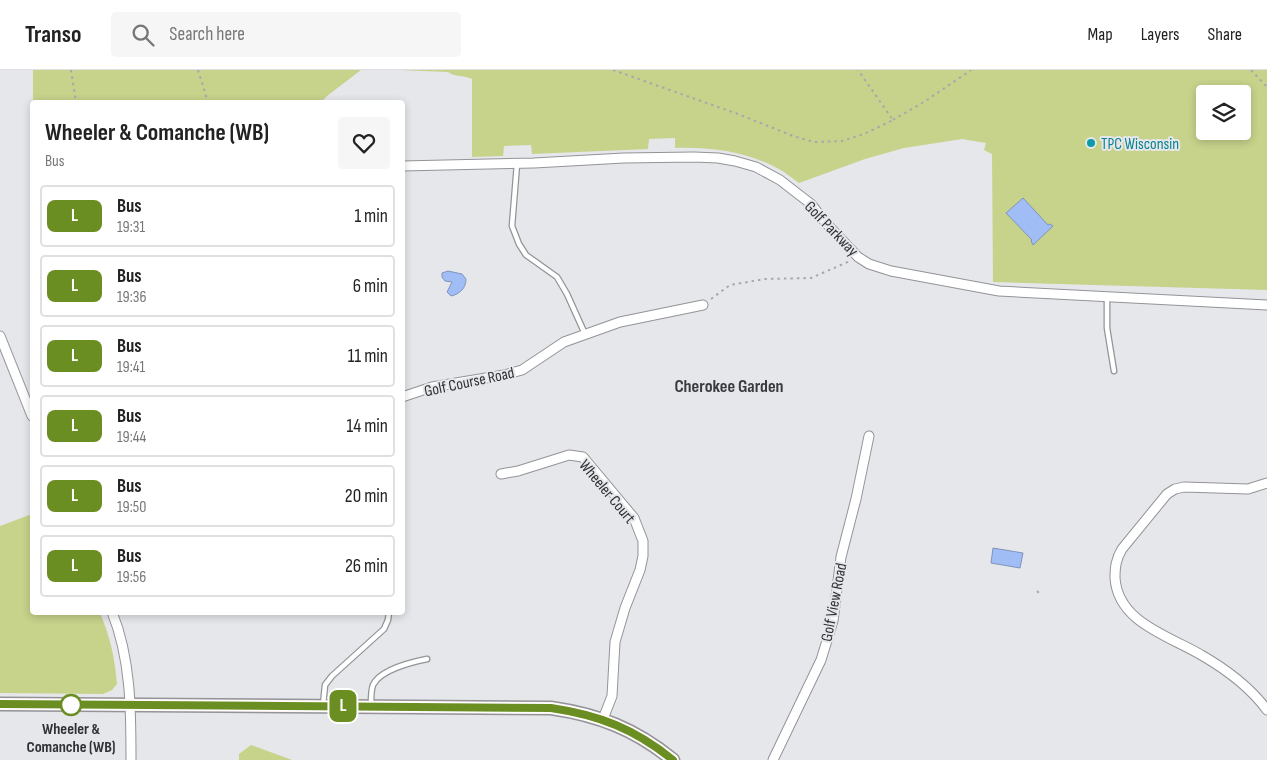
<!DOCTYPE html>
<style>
body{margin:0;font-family:"Sofia Sans Condensed",sans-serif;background:#f6f6f6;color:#222;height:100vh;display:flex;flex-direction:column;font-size:19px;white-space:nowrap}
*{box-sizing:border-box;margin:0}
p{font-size:16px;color:#767676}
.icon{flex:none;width:28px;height:28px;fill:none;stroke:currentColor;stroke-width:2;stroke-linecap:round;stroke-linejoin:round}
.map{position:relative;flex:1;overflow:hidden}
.panel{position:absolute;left:30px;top:30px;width:375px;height:515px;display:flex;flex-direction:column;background:#fff;border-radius:5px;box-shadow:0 2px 8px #0003}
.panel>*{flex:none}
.badge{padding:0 10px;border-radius:8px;font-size:18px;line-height:32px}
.tools{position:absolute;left:1196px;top:15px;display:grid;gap:10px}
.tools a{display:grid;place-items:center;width:55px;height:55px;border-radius:5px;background:#fff;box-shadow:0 2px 8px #0003;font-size:25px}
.map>.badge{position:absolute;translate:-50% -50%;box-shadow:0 0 0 2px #fff}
.round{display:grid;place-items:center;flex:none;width:52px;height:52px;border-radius:5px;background:#f6f6f6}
.head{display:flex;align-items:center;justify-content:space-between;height:85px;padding:0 15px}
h1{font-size:24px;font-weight:700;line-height:38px}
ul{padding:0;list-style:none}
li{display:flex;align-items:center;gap:15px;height:62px;margin:0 10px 8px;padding:0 5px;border:2px solid #e0e0e0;border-radius:5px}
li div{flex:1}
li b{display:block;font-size:19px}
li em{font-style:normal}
li .badge{min-width:55px;font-weight:700;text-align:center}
header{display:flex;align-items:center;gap:30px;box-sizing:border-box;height:70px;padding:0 25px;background:#fff;border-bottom:1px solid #e0e0e0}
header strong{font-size:24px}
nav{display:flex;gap:28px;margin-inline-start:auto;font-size:18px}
.search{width:350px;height:45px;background:#f6f6f6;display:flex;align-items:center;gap:12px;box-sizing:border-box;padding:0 18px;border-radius:5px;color:#767676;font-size:19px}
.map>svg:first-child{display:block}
.green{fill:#c7d28b;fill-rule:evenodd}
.water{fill:#a1bdf5;stroke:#7f93bb}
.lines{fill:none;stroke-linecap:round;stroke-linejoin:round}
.lane-casing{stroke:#929498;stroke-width:7}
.street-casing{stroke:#929498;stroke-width:11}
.secondary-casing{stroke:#929498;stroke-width:15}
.path{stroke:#a7a8ac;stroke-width:2;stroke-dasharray:2.5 4;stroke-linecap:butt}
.lane{stroke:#fff;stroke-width:4.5}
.street{stroke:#fff;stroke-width:9}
.secondary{stroke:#fdeaee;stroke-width:12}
.line-casing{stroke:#fff;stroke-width:11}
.line{stroke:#6b8e23;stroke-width:8}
.culture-dot{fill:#0f9aa8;stroke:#e5e7eb;stroke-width:2}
.stop-dot{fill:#fff;stroke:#6b8e23;stroke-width:2.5}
.labels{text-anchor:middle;stroke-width:4;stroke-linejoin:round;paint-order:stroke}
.culture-label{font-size:16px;fill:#0d838f;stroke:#e5e7eb;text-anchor:start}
.street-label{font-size:16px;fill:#303133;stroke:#e5e7eb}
.stop-label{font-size:16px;font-weight:bold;fill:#303133;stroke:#e5e7eb}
.neighbourhood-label{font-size:18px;font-weight:bold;fill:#3a3b3f;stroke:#e5e7eb}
</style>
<header>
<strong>Transo</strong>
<div class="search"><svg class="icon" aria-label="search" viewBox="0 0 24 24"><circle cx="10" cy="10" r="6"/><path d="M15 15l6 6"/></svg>Search here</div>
<nav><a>Map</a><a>Layers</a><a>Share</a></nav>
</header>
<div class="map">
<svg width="1267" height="690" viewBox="0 0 1267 690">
<rect width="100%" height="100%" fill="#e5e7eb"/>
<path class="green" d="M33,0H361L327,26L321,32H33Z
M399,0H1267V220L993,212L992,84L984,80L986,73L962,69L904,78L865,89L799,113C791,107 782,100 773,96C743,81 708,77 675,78V68L649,69L648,79L532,84L531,75L504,76L503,86L472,87V9C464,5 454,7 448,2ZM1205,24H1242V61H1205Z
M32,444V542L100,543C110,566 115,589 117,614L112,620L103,624L0,623V456Z
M251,675L292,690H239V684Z"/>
<path class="water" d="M1023,128L1048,155L1050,154L1053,156L1033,175L1031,171L1032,170L1006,143Z
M448,201L462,204L466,209C466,218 460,224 451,226L447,222L452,212L445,211L442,207V203Z
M993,478L1023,483L1020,498L991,493Z"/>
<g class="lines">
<defs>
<path id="lane" d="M517,94L512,156L519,174L526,185L557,207L567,224L585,264
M1107,227V258L1114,301
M323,635L325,615L332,606L384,559L388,550L389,542
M371,635C371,628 371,620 373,615C380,600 412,592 427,589"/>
<path id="street" d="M402,96L534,93L624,88L694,87L718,88L735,91L756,97L780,110L811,134L825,152L858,187L869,194L891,201L999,221L1267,235
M0,266L32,346
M402,327L432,317L504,305L522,300L564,272L620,252L703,235
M501,404L518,401L569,385L583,387L634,448L643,471V486L640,500L625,538L615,572L612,626L603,649
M1267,413L1248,419L1184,417L1175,419L1167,424L1122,479C1116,489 1115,497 1115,508C1118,553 1170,566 1203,586C1227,600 1250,617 1267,640
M112,542C131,589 131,640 131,690
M773,690L821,590L833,551L841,487L856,429L869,366"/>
<path id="secondary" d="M0,634L551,638C599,645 635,659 673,690"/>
</defs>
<use href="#lane" class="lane-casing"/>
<use href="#street" class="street-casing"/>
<use href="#secondary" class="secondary-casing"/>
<path class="path" d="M71,0L76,32
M198,0L208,32
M613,0L738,44L793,66L814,72L842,71L864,64L893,50L858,0
M1251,0L1267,17
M893,50L927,30L971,0
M711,229L730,215L765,209L811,208L850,191
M1037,521L1040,524"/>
<use href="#lane" class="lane"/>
<use href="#street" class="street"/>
<use href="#secondary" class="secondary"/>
</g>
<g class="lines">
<defs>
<path id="line" d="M0,634L551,638C599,645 635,659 673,690"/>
</defs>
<use href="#line" class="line-casing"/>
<use href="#line" class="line"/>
</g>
<circle class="culture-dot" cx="1091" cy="73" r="5"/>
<circle class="stop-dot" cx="71" cy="635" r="10"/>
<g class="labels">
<g class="culture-label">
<text x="1101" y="79">TPC Wisconsin</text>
</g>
<g class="street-label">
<text transform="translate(832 158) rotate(46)" y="6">Golf Parkway</text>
<text transform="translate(469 311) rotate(-12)" y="6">Golf Course Road</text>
<text transform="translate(608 421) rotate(50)" y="6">Wheeler Court</text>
<text transform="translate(833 532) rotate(-79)" y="6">Golf View Road</text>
</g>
<g class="stop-label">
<text x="71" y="664">Wheeler &amp;<tspan x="71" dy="18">Comanche (WB)</tspan></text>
</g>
<g class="neighbourhood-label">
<text x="729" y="322">Cherokee Garden</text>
</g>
</g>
</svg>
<div class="tools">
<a><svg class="icon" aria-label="layers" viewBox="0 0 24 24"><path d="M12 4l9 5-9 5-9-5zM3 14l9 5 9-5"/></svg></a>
</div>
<b class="badge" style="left:343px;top:636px;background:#6b8e23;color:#fff">L</b>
<section class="panel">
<div class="head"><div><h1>Wheeler &amp; Comanche (WB)</h1><p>Bus</p></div><a class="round"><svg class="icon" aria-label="heart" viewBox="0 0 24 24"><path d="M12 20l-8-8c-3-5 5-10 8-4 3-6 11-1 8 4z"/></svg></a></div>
<ul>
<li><span class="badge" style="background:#6b8e23;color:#fff">L</span><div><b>Bus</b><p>19:31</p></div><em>1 min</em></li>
<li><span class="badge" style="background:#6b8e23;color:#fff">L</span><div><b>Bus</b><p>19:36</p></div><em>6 min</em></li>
<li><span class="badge" style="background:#6b8e23;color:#fff">L</span><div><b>Bus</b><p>19:41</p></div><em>11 min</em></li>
<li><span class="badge" style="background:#6b8e23;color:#fff">L</span><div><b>Bus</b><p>19:44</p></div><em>14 min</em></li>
<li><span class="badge" style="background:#6b8e23;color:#fff">L</span><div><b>Bus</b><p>19:50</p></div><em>20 min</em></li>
<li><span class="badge" style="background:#6b8e23;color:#fff">L</span><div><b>Bus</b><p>19:56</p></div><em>26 min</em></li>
</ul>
</section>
</div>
